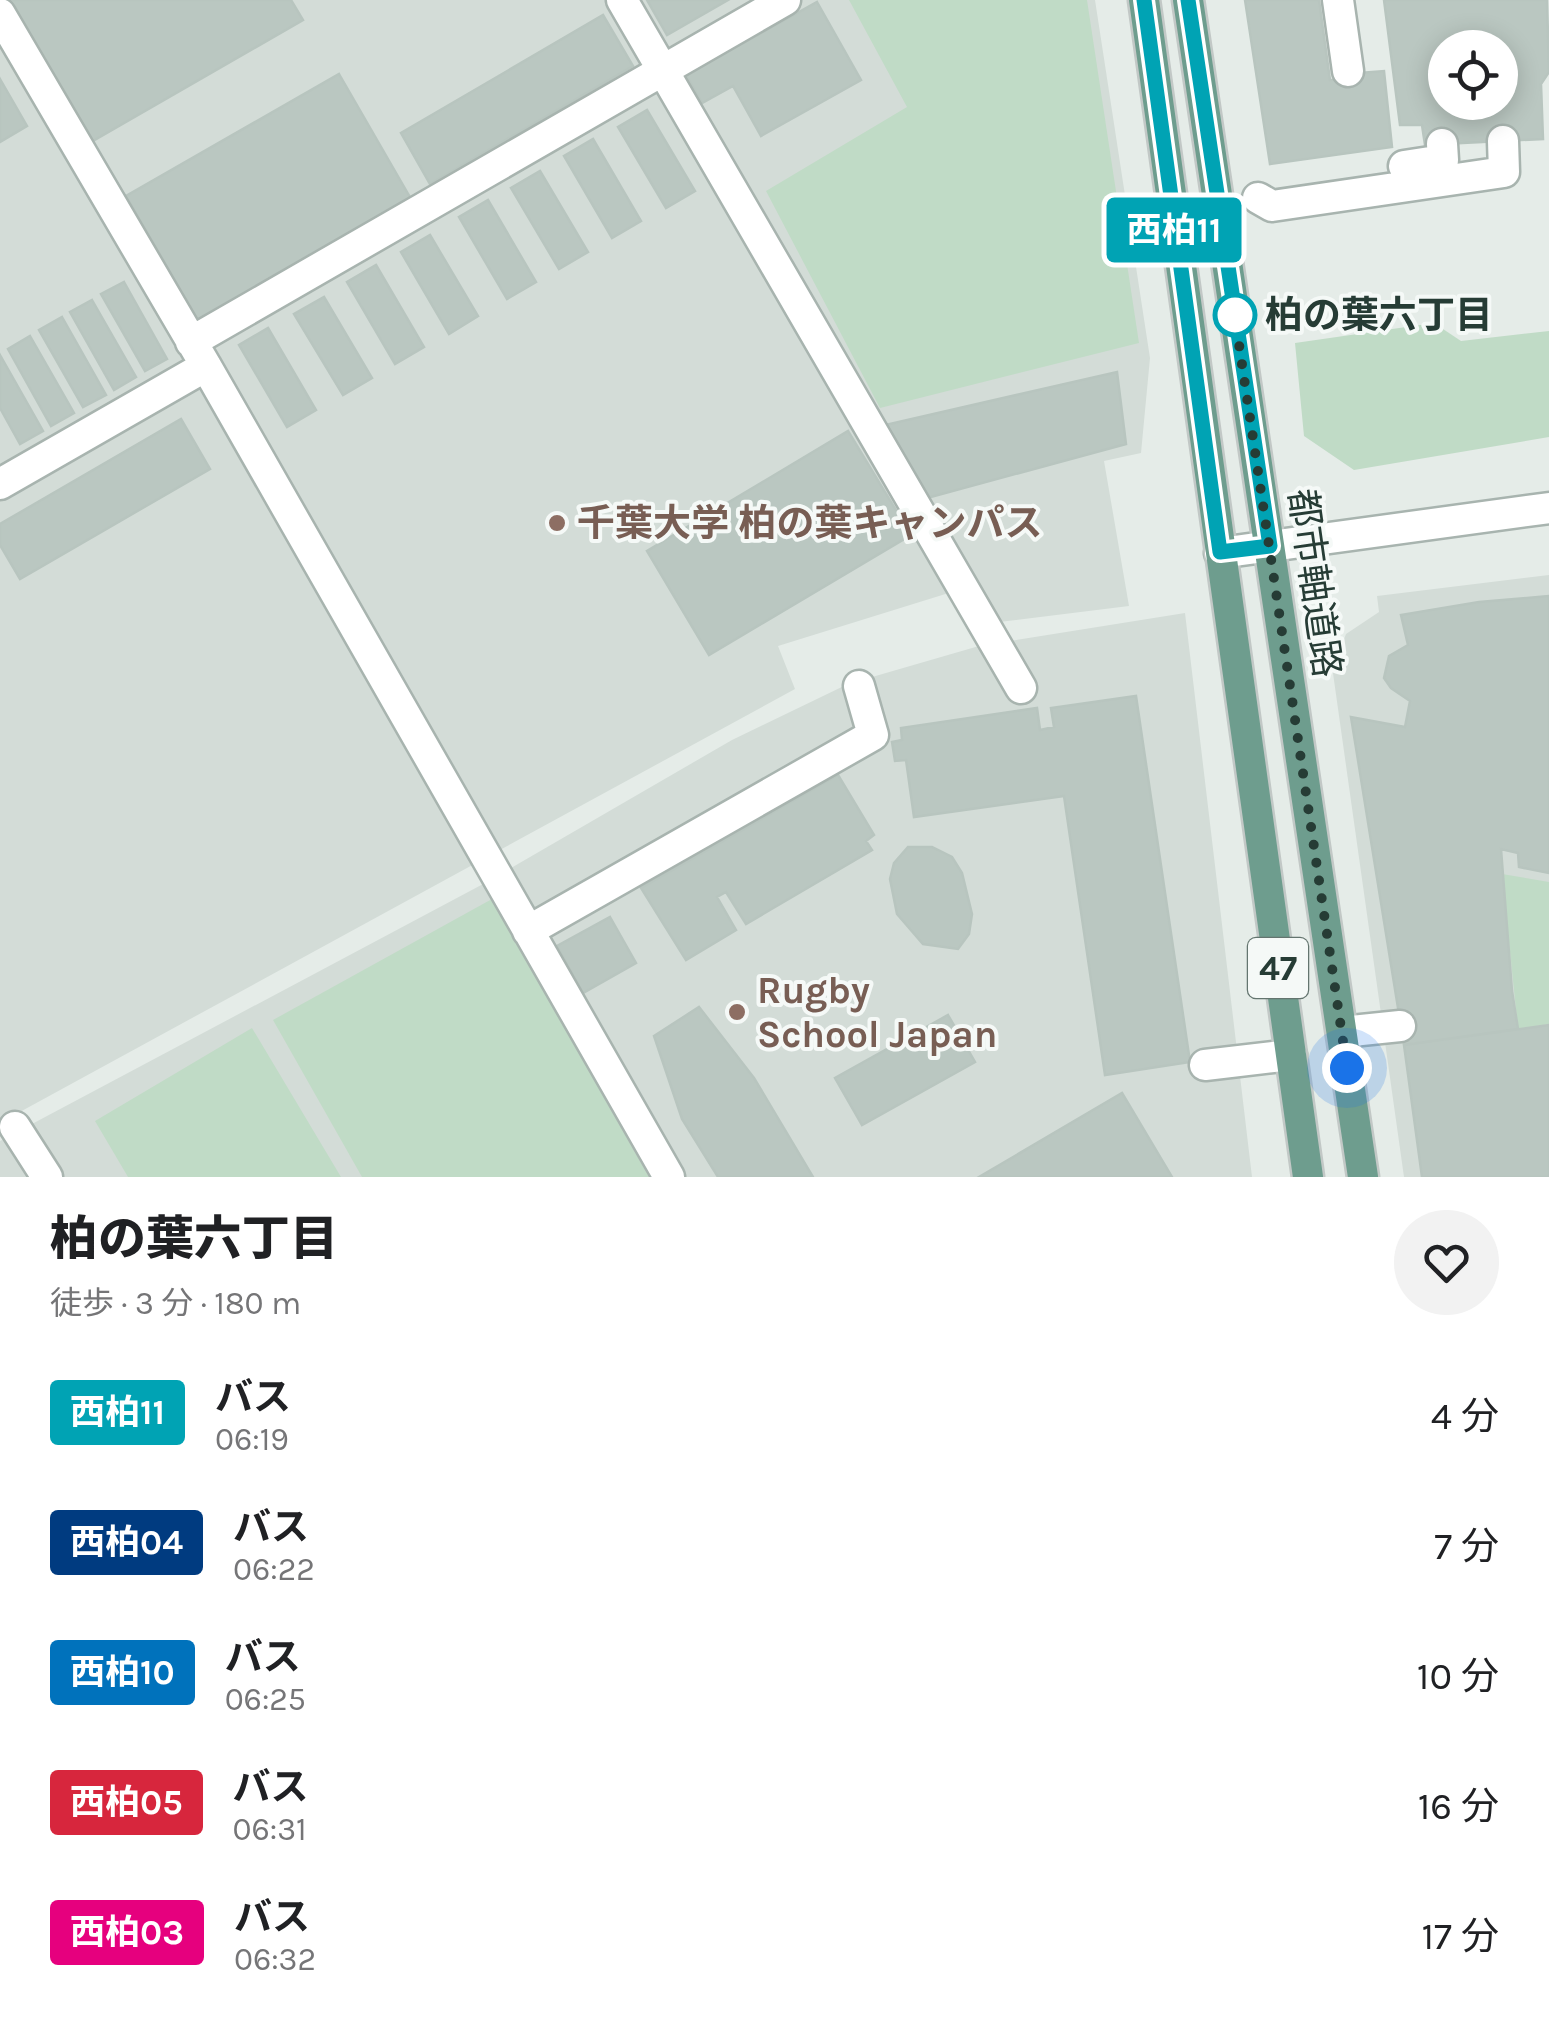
<!DOCTYPE html>
<html lang="ja">
<meta charset="utf-8">
<style>
body{margin:0;font-family:Karla,"Noto Sans JP",sans-serif;background:#f2f2f2;color:#202124;height:100vh;display:flex;flex-direction:column;font-size:38px;white-space:nowrap}
*{box-sizing:border-box;margin:0}
p{font-size:32px;color:#757577}
.icon{flex:none;width:55px;height:55px;fill:none;stroke:currentColor;stroke-width:2;stroke-linecap:round;stroke-linejoin:round}
.map{position:relative;height:1177px;overflow:hidden}
.sheet{display:flex;flex-direction:column;background:#fff;flex:1}
.sheet>*{flex:none}
.badge{padding:0 20px;border-radius:8px;font-size:35px;line-height:65px}
.controls{position:absolute;left:1428px;top:30px;display:grid;gap:20px}
.controls a{display:grid;place-items:center;width:90px;height:90px;border-radius:50%;background:#fff;box-shadow:0 5px 25px #0003;font-size:50px}
.you{position:absolute;width:50px;height:50px;margin:-25px;border:8px solid #fff;border-radius:50%;background:#1a73e8;box-shadow:0 0 0 15px #1a73e833}
.map>.badge{position:absolute;translate:-50% -50%;box-shadow:0 0 0 5px #fff}
.round{display:grid;place-items:center;flex:none;width:105px;height:105px;border-radius:52px;background:#f2f2f2}
.summary{display:flex;align-items:center;justify-content:space-between;height:170px;padding:0 50px}
h1{font-size:48px;font-weight:800;line-height:75px}
ul{padding:0;list-style:none}
li{display:flex;align-items:center;gap:30px;height:130px;padding:0 50px}
li div{flex:1}
li b{display:block;font-size:38px}
li em{font-style:normal}
li .badge{min-width:110px;font-weight:700;text-align:center}
.map>svg:first-child{display:block}
.built{fill:#d3dcd7}
.green{fill:#c0dbc6}
.building{fill:#bac7c1;stroke:#b8c5bf;stroke-width:2.5;fill-rule:evenodd}
.lines{fill:none;stroke-linecap:round;stroke-linejoin:round}
.minor-casing{stroke:#a8b4af;stroke-width:35}
.major-casing{stroke:#c2c8c6;stroke-width:35}
.minor{stroke:#fff;stroke-width:30}
.major{stroke:#6e9d8e;stroke-width:30}
.line-casing{stroke:#fff;stroke-width:22}
.line{stroke:#00a3b4;stroke-width:15}
.walk{stroke:#263c35;stroke-width:10;stroke-dasharray:0 18}
.stop-dot{fill:#fff;stroke:#00a3b4;stroke-width:5}
.education-dot{fill:#8d6e63;stroke:#f5f9f7;stroke-width:4}
.labels{text-anchor:middle;stroke-width:8;stroke-linejoin:round;paint-order:stroke}
.shield{fill:#f5f9f7;stroke:#64756f;stroke-width:2.5}
.shield-label{font-size:35px;font-weight:bold;fill:#263c35}
.stop-label{font-size:38px;font-weight:bold;fill:#263c35;stroke:#f5f9f7;text-anchor:start}
.education-label{font-size:38px;font-weight:bold;fill:#785e54;stroke:#f5f9f7;text-anchor:start}
.street-label{font-size:38px;fill:#263c35;stroke:#f5f9f7}
</style>
<div class="map">
<svg width="1549" height="1177" viewBox="0 0 1549 1177">
<rect width="100%" height="100%" fill="#e5ece8"/>
<path class="built" d="M0,0H1095L1150,358L1141,453L1104,461L1129,606L991,623L968,587L778,646L795,689L18,1113L0,1119Z
M1549,575V1177H1404L1331,659L1338,655L1346,634L1379,612L1377,596Z
M1185,613L1252,1177H0V1141L485,883L732,740L848,684L979,646Z"/>
<path class="green" d="M849,0H1087L1139,343L880,408L766,191L907,107Z
M1434,323L1461,341L1549,331V437L1354,470L1304,436L1295,343Z
M1502,874L1549,882V1024L1518,1029Z
M492,899L649,1177H362L273,1020Z
M252,1028L341,1177H128L95,1121Z"/>
<path class="building" d="M9,0H291L303,20L91,142Z
M647,0H728L667,35Z
M1245,0H1319L1330,80L1360,79V73L1384,71L1392,147L1270,164Z
M1384,0H1547L1549,72L1541,84L1543,139L1425,145L1422,125H1400ZM1445,48H1500V102H1445Z
M817,2L861,80L761,136L733,86L702,103L686,75Z
M603,15L633,66L430,184L401,133Z
M339,74L411,199L198,321L126,196Z
M0,79L27,126L0,142Z
M647,110L695,191L666,208L618,127Z
M593,139L641,221L612,238L564,156Z
M540,171L588,252L559,269L511,188Z
M488,200L536,282L507,299L459,217Z
M430,235L478,316L449,334L401,252Z
M376,265L424,347L395,364L347,282Z
M124,282L167,359L145,371L101,294Z
M324,297L372,378L343,395L294,314Z
M92,300L136,377L114,390L70,312Z
M62,317L106,395L83,407L39,330Z
M268,328L316,410L287,427L239,345Z
M30,336L74,413L51,426L8,349Z
M0,355L43,431L20,444L0,408Z
M1117,372L1126,444L927,498L885,425Z
M181,419L210,469L20,579L0,545V524Z
M848,431L911,535L709,655L647,551Z
M1549,596V873L1519,867L1518,853L1501,849L1512,991L1518,1029L1404,1045L1351,717L1405,727L1410,701L1391,688L1384,678L1389,656L1408,645L1401,615L1479,602Z
M1136,696L1190,1062L1105,1075L1064,796L914,817L906,760L895,761L892,742L902,740L901,728L1037,708L1040,730L1054,727L1051,708Z
M838,775L874,835L866,841L872,850L746,924L726,892L717,897L736,930L686,960L641,888Z
M908,847H932L952,857L962,873L972,914L969,934L958,949L923,944L897,914L890,879L894,863Z
M610,917L636,963L583,993L557,946Z
M699,1007L754,1078L813,1177H718L682,1119L654,1036Z
M948,1015L975,1062L862,1125L835,1078Z
M1549,1025V1177H1422L1404,1045Z
M1122,1093L1172,1177H979Z"/>
<g class="lines">
<defs>
<path id="minor" d="M622,0L1021,688
M1338,0L1348,71
M0,14L206,366L669,1177
M1404,166L1443,160L1442,144
M1258,198L1272,206L1504,172L1503,141
M191,342L785,0
M0,484L206,366
M1220,553L1549,508
M528,931L873,735L859,686
M1342,1032L1400,1026
M1205,1065L1291,1055
M15,1127L47,1177"/>
<path id="major" d="M1144,0L1308,1177
M1188,0L1363,1177"/>
</defs>
<use href="#minor" class="minor-casing"/>
<use href="#major" class="major-casing"/>
<use href="#minor" class="minor"/>
<use href="#major" class="major"/>
</g>
<g class="lines">
<defs>
<path id="line" d="M1144,0L1220,552L1270,546L1188,0"/>
</defs>
<use href="#line" class="line-casing"/>
<use href="#line" class="line"/>
<path class="walk" d="M1235,315L1233,304L1347,1068"/>
</g>
<circle class="stop-dot" cx="1235" cy="315" r="20"/>
<g class="education-dot">
<circle cx="557" cy="523" r="10"/>
<circle cx="737" cy="1012" r="10"/>
</g>
<g class="labels">
<rect class="shield" x="1248" y="938" width="60" height="60" rx="8"/>
<g class="shield-label">
<text x="1278" y="980">47</text>
</g>
<g class="stop-label">
<text x="1265" y="328">柏の葉六丁目</text>
</g>
<g class="education-label">
<text x="577" y="536">千葉大学 柏の葉キャンパス</text>
<text x="757" y="1003">Rugby<tspan x="757" dy="44">School Japan</tspan></text>
</g>
<g class="street-label">
<text transform="translate(1315 583) rotate(82)" y="13">都市軸道路</text>
</g>
</g>
</svg>
<div class="controls">
<a><svg class="icon" aria-label="locate" viewBox="0 0 24 24"><circle cx="12" cy="12" r="6"/><path d="M12 2v4M12 18v4M2 12h4M18 12h4"/></svg></a>
</div>
<div class="you" style="left:1347px;top:1068px"></div>
<b class="badge" style="left:1174px;top:230px;background:#00a3b4;color:#fff">西柏11</b>
</div>
<section class="sheet">
<div class="summary"><div><h1>柏の葉六丁目</h1><p>徒歩 · 3 分 · 180 m</p></div><a class="round"><svg class="icon" aria-label="heart" viewBox="0 0 24 24"><path d="M12 20l-8-8c-3-5 5-10 8-4 3-6 11-1 8 4z"/></svg></a></div>
<ul>
<li><span class="badge" style="background:#00a3b4;color:#fff">西柏11</span><div><b>バス</b><p>06:19</p></div><em>4 分</em></li>
<li><span class="badge" style="background:#003b80;color:#fff">西柏04</span><div><b>バス</b><p>06:22</p></div><em>7 分</em></li>
<li><span class="badge" style="background:#0072bc;color:#fff">西柏10</span><div><b>バス</b><p>06:25</p></div><em>10 分</em></li>
<li><span class="badge" style="background:#d7263d;color:#fff">西柏05</span><div><b>バス</b><p>06:31</p></div><em>16 分</em></li>
<li><span class="badge" style="background:#e6007e;color:#fff">西柏03</span><div><b>バス</b><p>06:32</p></div><em>17 分</em></li>
</ul>
</section>
